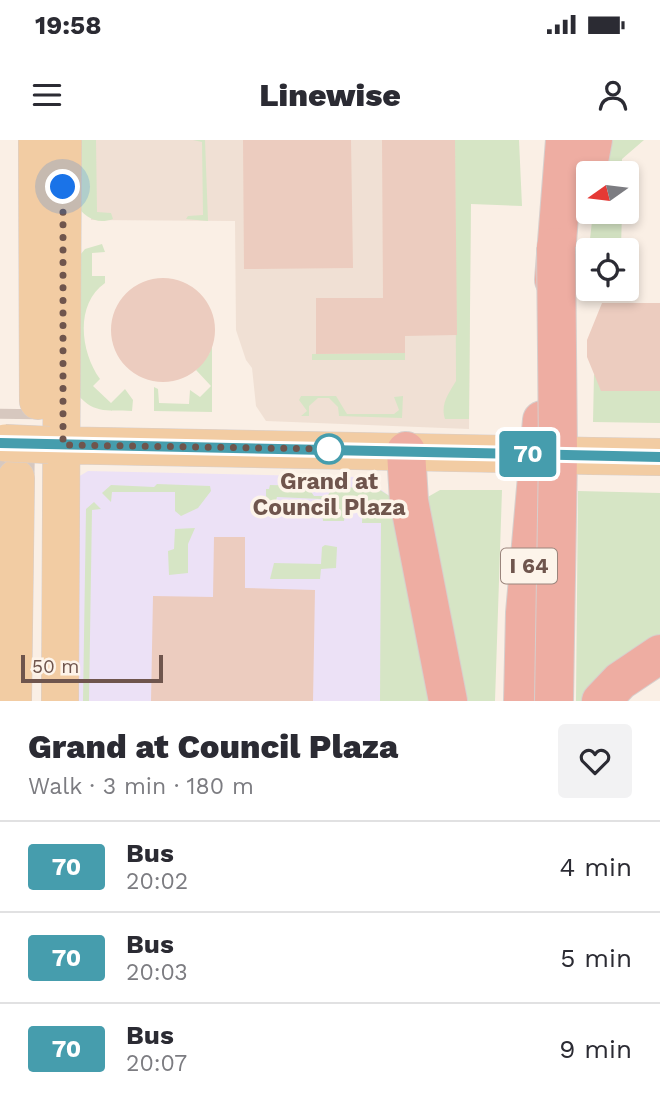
<!DOCTYPE html>
<meta charset="utf-8">
<style>
body{margin:0;font-family:"Work Sans",sans-serif;background:#f2f2f3;color:#2b2b33;height:100vh;display:flex;flex-direction:column;font-size:26px;white-space:nowrap}
*{box-sizing:border-box;margin:0}
p{font-size:23px;color:#7c7c81}
.icon{flex:none;width:38px;height:38px;fill:none;stroke:currentColor;stroke-width:2;stroke-linecap:round;stroke-linejoin:round}
.map{position:relative;height:561px;overflow:hidden}
.panel{display:flex;flex-direction:column;background:#fff;flex:1}
.panel>*{flex:none}
.badge{padding:0 14px;border-radius:5px;font-size:24px;line-height:46px}
.needle{width:46px;rotate:256deg}
.tools{position:absolute;left:576px;top:21px;display:grid;gap:14px}
.tools a{display:grid;place-items:center;width:63px;height:63px;border-radius:7px;background:#fff;box-shadow:0 4px 10px #0003;font-size:35px}
.scale{position:absolute;left:21px;bottom:18px;width:142px;box-sizing:border-box;padding-left:7px;border:4px solid #6f554d;border-top:0;font-size:19px;line-height:24px;white-space:nowrap;color:#6f554d;-webkit-text-stroke:5px #fdf4ea;paint-order:stroke}
.you{position:absolute;width:35px;height:35px;margin:-18px;border:5px solid #fff;border-radius:50%;background:#1a73e8;box-shadow:0 0 0 10px #1a73e833}
.map>.badge{position:absolute;translate:-50% -50%;box-shadow:0 0 0 4px #fff}
.round{display:grid;place-items:center;flex:none;width:74px;height:74px;border-radius:7px;background:#f2f2f3}
.headline{display:flex;align-items:center;justify-content:space-between;height:119px;padding:0 28px}
h1{font-size:33px;font-weight:800;line-height:52px}
ul{padding:0;list-style:none}
li{display:flex;align-items:center;gap:21px;height:91px;padding:0 28px;border-top:2px solid #e1e1e2}
li div{flex:1}
li b{display:block;font-size:26px}
li em{font-style:normal}
li .badge{min-width:77px;font-weight:700;text-align:center}
.status{display:flex;justify-content:space-between;align-items:center;height:49px;padding:0 35px;background:#fff;direction:ltr}
.status svg{height:19px;fill:currentColor}
header{display:flex;justify-content:space-between;align-items:center;height:91px;padding:0 28px;background:#fff;font-size:32px;font-weight:800}
.map>svg:first-child{display:block}
.residential{fill:#f0e0d4}
.education{fill:#ece1f6}
.green{fill:#d6e5c5}
.building{fill:#ecccbf}
.lines{fill:none;stroke-linecap:round;stroke-linejoin:round}
.primary-tunnel{stroke:#d7c8bf;stroke-width:37;stroke-dasharray:37 18;stroke-linecap:butt}
.primary-casing{stroke:#d7cfcd;stroke-width:38}
.highway-casing{stroke:#d7cfcd;stroke-width:40}
.primary{stroke:#f2cca3;stroke-width:37}
.highway{stroke:#eeada2;stroke-width:38}
.primary-bridge-casing{stroke:#d7cfcd;stroke-width:38;stroke-linecap:butt}
.highway-bridge-casing{stroke:#d7cfcd;stroke-width:40;stroke-linecap:butt}
.primary-bridge{stroke:#f2cca3;stroke-width:37}
.highway-bridge{stroke:#eeada2;stroke-width:38}
.line-casing{stroke:#fff;stroke-width:16}
.line{stroke:#469dad;stroke-width:10}
.walk{stroke:#6f554d;stroke-width:7;stroke-dasharray:0 12.6}
.stop-dot{fill:#fff;stroke:#469dad;stroke-width:3.5}
.labels{text-anchor:middle;stroke-width:7;stroke-linejoin:round;paint-order:stroke}
.shield{fill:#fdf4ea;stroke:#9a857c;stroke-width:2}
.shield-label{font-size:21px;font-weight:bold;fill:#6f554d}
.stop-label{font-size:23px;font-weight:bold;fill:#6f554d;stroke:#fdf4ea}
</style>
<div class="status"><b>19:58</b><svg viewBox="0 0 49 12"><path d="M0 12V9h3v3zM5 12V6h3v6zM10 12V3h3v9zM15 12V0h3v12zM26 1h20v11H26zM47 4h2v5h-2z"/></svg></div>
<header><svg class="icon" aria-label="menu" viewBox="0 0 24 24"><path d="M4 6h16M4 12h16M4 18h16"/></svg>Linewise<svg class="icon" aria-label="person" viewBox="0 0 24 24"><circle cx="12" cy="8" r="4"/><path d="M4 21q1-7 8-7t8 7"/></svg></header>
<div class="map">
<svg width="660" height="561" viewBox="0 0 660 561">
<rect width="100%" height="100%" fill="#faefe5"/>
<path class="residential" d="M90,0H471L469,289L266,281L256,266L252,228L246,220L236,190L235,81L91,80Z"/>
<path class="education" d="M88,331L355,337L372,343L391,357L435,561H71L78,337Z"/>
<path class="green" d="M73,0H96L97,72L111,73L113,79C96,85 85,77 75,64Z
M193,0H205L208,81L186,79L188,76L203,75L202,2Z
M455,0H519L522,66L471,64L469,279H445C440,264 449,253 456,241Z
M605,0H644L622,19V33H598Z
M593,72H622L621,107L593,110L590,99Z
M102,104L105,112L92,113V136H105V143C75,164 80,211 100,239L93,246L111,263L125,249L133,260L132,271C105,270 92,274 75,251L80,115L85,109Z
M212,204V272L154,271V247L158,249L159,263L189,264L190,250L200,257L211,246L196,230L209,214Z
M405,213V220H312V214Z
M594,234L611,251H660V283L593,282Z
M301,256H336L347,274H394L399,270L394,257L403,256L402,278L339,276L338,267L329,258H318L309,266V276H301L307,271L299,260Z
M157,344L210,346L211,351L198,368L181,376L175,371V352H112L111,362L102,353L111,345L154,347Z
M270,345L307,346L314,356H327L334,347L377,348L391,357L435,561H380L381,383H362L363,360H347L344,381H323L321,359L277,357L274,367L266,356V349H269Z
M440,350H502L495,561H461L426,358Z
M578,351L660,353V503L589,561H576Z
M94,362L101,369L92,370L89,561H83L86,369Z
M195,388L188,404V433L169,435L168,411L174,409L175,389Z
M325,405L337,407L336,428L321,429L320,439H270L274,423L321,424L322,407Z"/>
<path class="building" d="M243,0H351L353,128L244,129Z
M382,0H455L457,195L405,196V213L316,214V158H383Z
M111 190a52 52 0 1 1 104 0a52 52 0 1 1-104 0Z
M602,163H660V251H601L587,217V200Z
M214,397H245V448L315,450L313,561H151L153,456L213,457Z"/>
<g class="lines">
<path class="primary-tunnel" d="M16,334L17,269"/>
<defs>
<path id="primary" d="M37,0L38,261
M49,305L506,314
M592,316L660,317
M13,561L16,338
M60,561L63,0"/>
<path id="highway" d="M582,58L593,0
M554,140L565,0
M406,311L409,361L448,561
M523,561L525,473L542,280
M601,561L620,541L660,514"/>
</defs>
<use href="#primary" class="primary-casing"/>
<use href="#highway" class="highway-casing"/>
<use href="#primary" class="primary"/>
<use href="#highway" class="highway"/>
<defs>
<path id="primary-bridge" d="M5,303L49,305
M506,314L592,316"/>
<path id="highway-bridge" d="M554,561L558,313L556,107"/>
</defs>
<use href="#primary-bridge" class="primary-bridge-casing"/>
<use href="#highway-bridge" class="highway-bridge-casing"/>
<use href="#primary-bridge" class="primary-bridge"/>
<use href="#highway-bridge" class="highway-bridge"/>
</g>
<g class="lines">
<defs>
<path id="line" d="M0,303L660,317"/>
</defs>
<use href="#line" class="line-casing"/>
<use href="#line" class="line"/>
<path class="walk" d="M63,47V305L329,309"/>
</g>
<circle class="stop-dot" cx="329" cy="309" r="14"/>
<g class="labels">
<rect class="shield" x="501" y="408.5" width="56" height="35" rx="5"/>
<g class="shield-label">
<text x="529" y="433">I 64</text>
</g>
<g class="stop-label">
<text x="329" y="349">Grand at<tspan x="329" dy="26">Council Plaza</tspan></text>
</g>
</g>
</svg>
<div class="tools">
<a><svg class="needle" viewBox="-14 -14 28 28"><path d="M0-13l5 13h-10z" fill="#e53935"/><path d="M0 13l5-13h-10z" fill="#7c7c81"/></svg></a>
<a><svg class="icon" aria-label="locate" viewBox="0 0 24 24"><circle cx="12" cy="12" r="6"/><path d="M12 2v4M12 18v4M2 12h4M18 12h4"/></svg></a>
</div>
<div class="scale">50 m</div>
<div class="you" style="left:63px;top:47px"></div>
<b class="badge" style="left:528px;top:314px;background:#469dad;color:#fff">70</b>
</div>
<section class="panel">
<div class="headline"><div><h1>Grand at Council Plaza</h1><p>Walk · 3 min · 180 m</p></div><a class="round"><svg class="icon" aria-label="heart" viewBox="0 0 24 24"><path d="M12 20l-8-8c-3-5 5-10 8-4 3-6 11-1 8 4z"/></svg></a></div>
<ul>
<li><span class="badge" style="background:#469dad;color:#fff">70</span><div><b>Bus</b><p>20:02</p></div><em>4 min</em></li>
<li><span class="badge" style="background:#469dad;color:#fff">70</span><div><b>Bus</b><p>20:03</p></div><em>5 min</em></li>
<li><span class="badge" style="background:#469dad;color:#fff">70</span><div><b>Bus</b><p>20:07</p></div><em>9 min</em></li>
</ul>
</section>
